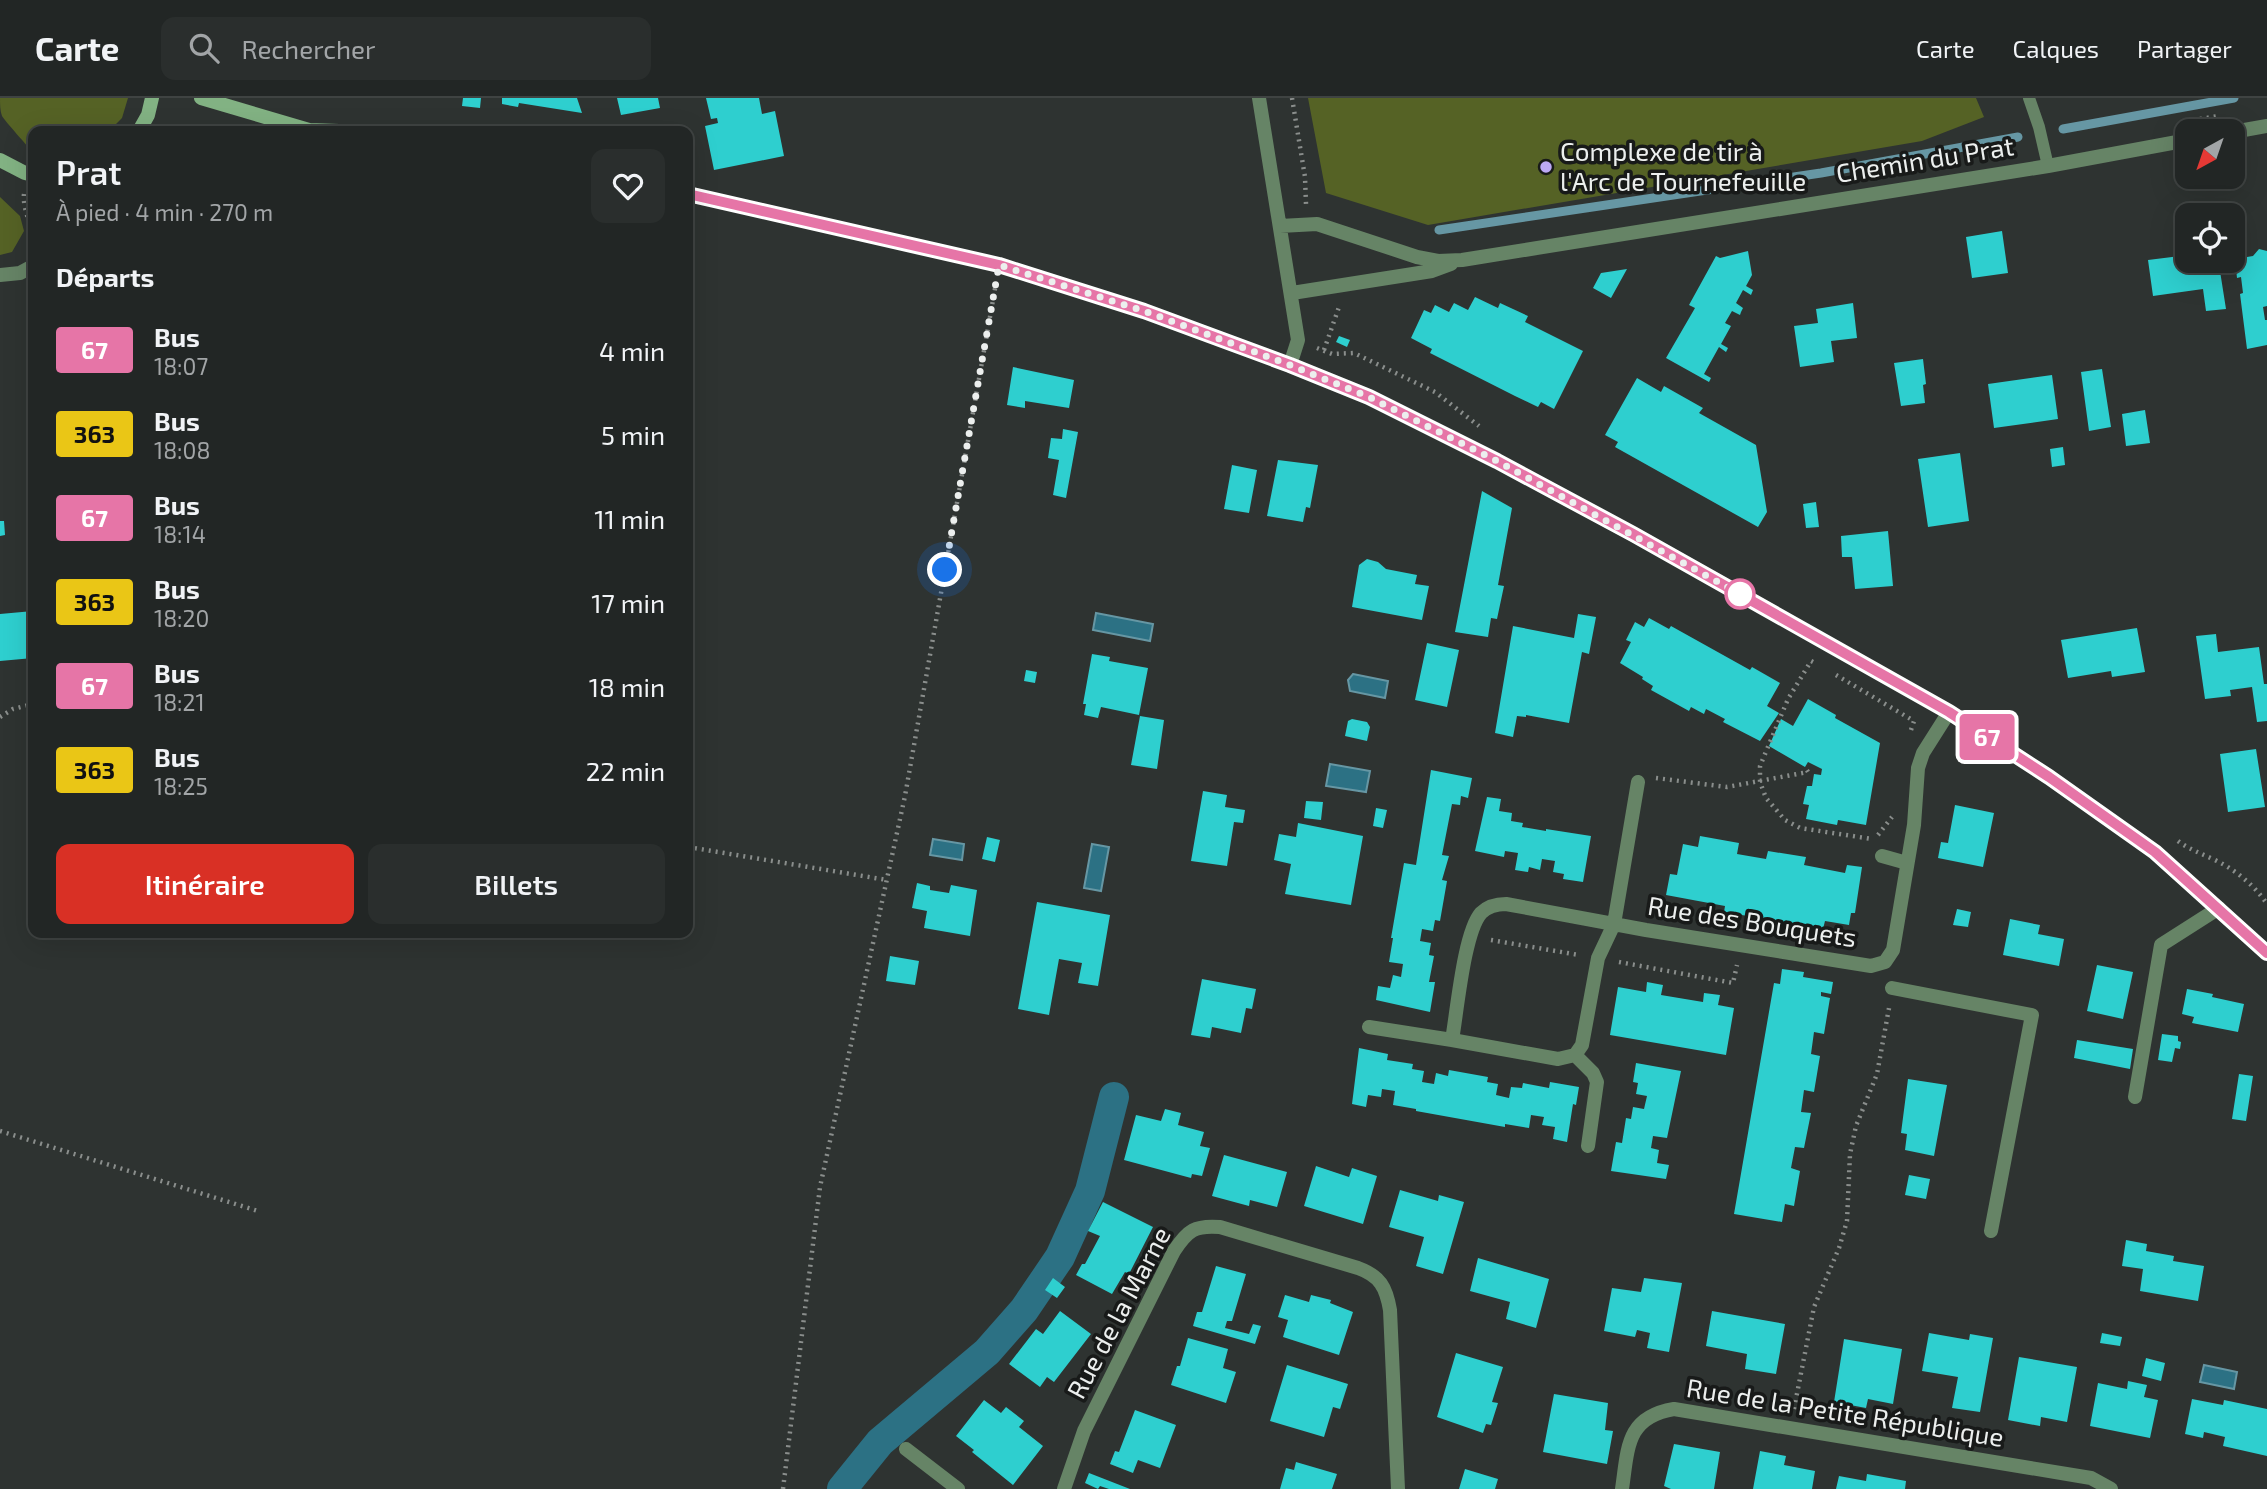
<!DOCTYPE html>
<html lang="fr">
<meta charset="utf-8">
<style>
body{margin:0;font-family:"Exo 2",sans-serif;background:#2a2e2d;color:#f1f3f6;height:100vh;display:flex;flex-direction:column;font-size:26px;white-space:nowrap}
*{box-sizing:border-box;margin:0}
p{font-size:23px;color:#a2a5a7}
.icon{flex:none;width:38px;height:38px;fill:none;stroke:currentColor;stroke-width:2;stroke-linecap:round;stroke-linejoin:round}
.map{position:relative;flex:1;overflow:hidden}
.drawer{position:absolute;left:28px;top:28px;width:665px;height:812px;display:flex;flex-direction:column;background:#222625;border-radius:14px;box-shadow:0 7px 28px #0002,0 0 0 2px #3f4342}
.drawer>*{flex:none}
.badge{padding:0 14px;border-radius:5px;font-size:24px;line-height:46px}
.needle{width:46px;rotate:220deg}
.tools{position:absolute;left:2175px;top:21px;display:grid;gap:14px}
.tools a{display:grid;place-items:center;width:70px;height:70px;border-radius:14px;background:#222625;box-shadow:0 7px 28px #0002,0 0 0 2px #3f4342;font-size:35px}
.you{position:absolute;width:35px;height:35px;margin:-18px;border:5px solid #fff;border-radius:50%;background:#1a73e8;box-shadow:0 0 0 10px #1a73e833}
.map>.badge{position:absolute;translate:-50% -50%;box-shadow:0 0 0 4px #fff}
h2{padding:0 28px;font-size:26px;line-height:63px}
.round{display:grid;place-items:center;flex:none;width:74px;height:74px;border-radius:14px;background:#2a2e2d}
.headline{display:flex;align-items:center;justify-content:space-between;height:119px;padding:0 28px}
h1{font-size:33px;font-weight:600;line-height:52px}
.cta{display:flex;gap:14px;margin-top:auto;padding:14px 28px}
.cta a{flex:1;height:80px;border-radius:14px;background:#d93025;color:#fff;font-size:28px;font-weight:600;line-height:80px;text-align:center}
.cta a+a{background:#2a2e2d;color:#f1f3f6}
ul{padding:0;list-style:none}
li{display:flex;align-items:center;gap:21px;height:84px;padding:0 28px}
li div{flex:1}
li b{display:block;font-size:26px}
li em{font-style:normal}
li .badge{min-width:77px;font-weight:700;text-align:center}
header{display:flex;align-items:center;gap:42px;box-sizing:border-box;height:98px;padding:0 35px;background:#222625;border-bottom:2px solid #3f4342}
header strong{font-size:33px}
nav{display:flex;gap:38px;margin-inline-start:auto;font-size:24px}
.search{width:490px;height:63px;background:#2a2e2d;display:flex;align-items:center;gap:18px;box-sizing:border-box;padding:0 24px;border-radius:14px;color:#a2a5a7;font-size:26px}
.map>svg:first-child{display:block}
.green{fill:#556225}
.water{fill:#2c7184;stroke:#6697a4;stroke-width:2}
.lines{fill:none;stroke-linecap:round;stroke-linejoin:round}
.stream{stroke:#6697a4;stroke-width:9}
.canal{stroke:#2c7184;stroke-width:30}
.building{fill:#2ecfcf}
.path{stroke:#8a8e8c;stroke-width:4.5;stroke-dasharray:2 5;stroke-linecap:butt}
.service{stroke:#668466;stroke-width:12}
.minor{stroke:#668466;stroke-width:14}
.secondary{stroke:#82b283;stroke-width:14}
.line-casing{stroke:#fff;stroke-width:16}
.line{stroke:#e675a7;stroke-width:10}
.walk{stroke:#ecefee;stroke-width:7;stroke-dasharray:0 12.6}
.poi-dot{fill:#bda9f5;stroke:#181a19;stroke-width:2.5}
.stop-dot{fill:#fff;stroke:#e675a7;stroke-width:3.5}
.labels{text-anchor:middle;stroke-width:7;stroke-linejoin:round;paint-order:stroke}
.poi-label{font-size:26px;fill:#ecefee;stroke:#181a19;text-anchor:start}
.street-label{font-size:26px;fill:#ecefee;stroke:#181a19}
</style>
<header>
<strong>Carte</strong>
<div class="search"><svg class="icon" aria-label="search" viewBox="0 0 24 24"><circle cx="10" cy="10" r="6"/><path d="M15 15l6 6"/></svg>Rechercher</div>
<nav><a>Carte</a><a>Calques</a><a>Partager</a></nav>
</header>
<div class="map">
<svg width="2267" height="1391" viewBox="0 0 2267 1391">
<rect width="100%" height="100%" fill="#2e3331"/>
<path class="green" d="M0,0H128L122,20L109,33H33V54C30,51 4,22 2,18C0,13 0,6 0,0Z
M1308,0H1976L1984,19L1922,43L1428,127L1326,95Z
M0,99L20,118L24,133L12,154L0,157Z"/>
<path class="water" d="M1096,515L1153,526L1150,543L1093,532Z
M1353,576L1388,583L1385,600L1350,593L1348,582Z
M1330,666L1370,673L1366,694L1326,688Z
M933,741L964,746L962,762L930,757Z
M1092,746L1109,749L1101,793L1084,790Z
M2204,1267L2237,1274L2234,1291L2200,1284Z"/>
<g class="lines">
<path class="stream" d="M2063,31L2234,0
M1439,132L1821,75L2018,39"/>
<path class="canal" d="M842,1391L880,1344L987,1254L1024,1212L1060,1159L1090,1093L1114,999"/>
</g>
<path class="building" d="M463,0H481L480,10L462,8Z
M502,0H577L582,15L519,5L518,9L502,6Z
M617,0H658L660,10L621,17Z
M706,0H759L762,16L775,13L784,58L714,72L705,28L718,25L717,20L711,21Z
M2002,133L2008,175L1972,180L1966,139Z
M2259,151L2267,153V208L2263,209L2265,222H2267V247L2247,251L2240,196L2243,195L2241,179L2237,180L2235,161L2253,158Z
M1748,153L1752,177L1746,188L1753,192L1751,197L1743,192L1736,205L1743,210L1741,214L1740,217L1732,213L1725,225L1731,228L1721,246L1728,250L1726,254L1719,249L1704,276L1711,280L1709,284L1666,260L1695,210L1689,207L1716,158L1720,160Z
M2188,157V163H2199L2201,176L2220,173L2226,211L2206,213L2203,191L2153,198L2148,162Z
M1627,171L1611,200L1593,190L1601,175Z
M1475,199L1498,210L1500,205L1528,218L1525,224L1583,253L1554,311L1541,304L1538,309L1515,298L1430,255L1432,251L1411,240L1424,212L1431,215L1435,207L1449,214L1454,205L1468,212Z
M1853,205L1857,240L1831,243L1834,264L1800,269L1794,228L1818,225L1816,211Z
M1339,238L1350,242L1347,249L1336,244Z
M1923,261L1926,286L1923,287L1925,305L1901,308L1894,265Z
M1013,269L1074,282L1069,310L1025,303V310L1007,307Z
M2102,271L2111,329L2089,333L2081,274Z
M2052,277L2058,321L1994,330L1988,286Z
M1637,280L1661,294L1664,288L1703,310L1699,315L1756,347L1767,414L1758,429L1615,349L1618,344L1605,337Z
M2145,312L2150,345L2126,348L2122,316Z
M1063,331L1078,334L1066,400L1053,397L1059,362L1048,360L1051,340L1062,341Z
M2063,349L2065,367L2052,369L2050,351Z
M1960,355L1969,423L1928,429L1918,361Z
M1278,362L1318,367L1310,410L1306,409L1303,424L1267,418Z
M1232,367L1257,372L1249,415L1224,411Z
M1482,393L1512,410L1498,487L1504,488L1497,521L1491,520L1488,539L1455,534Z
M1816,404L1819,429L1806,430L1803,406Z
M0,423H4L5,437L0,438Z
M1888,433L1893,488L1855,491L1852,459H1842L1841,438Z
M1367,461L1378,464L1386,471L1417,477L1415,486L1429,488L1422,522L1352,509L1359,467Z
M33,513V560L0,563V516Z
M1578,516L1596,519L1589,556L1582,554L1569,625L1526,617V619L1517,618L1513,639L1495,635L1513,528L1574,540Z
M1649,520L1669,531L1671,528L1750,572L1752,569L1780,585L1767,608L1779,615L1760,643L1723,624L1725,621L1706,611L1704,616L1691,609L1689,613L1651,592L1653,588L1642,581L1643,579L1620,565L1631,544L1626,542L1635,524L1644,529Z
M2137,530L2145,574L2112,579L2111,573L2068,580L2061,542Z
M2216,536L2218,554L2259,549L2264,586H2267V623L2257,624L2252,589L2230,592L2231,598L2205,601L2196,538Z
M1427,545L1459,552L1447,609L1415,602Z
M1092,556L1110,559L1109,563L1148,570L1139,617L1101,609L1098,620L1084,617L1086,606H1083Z
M1026,572L1037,574L1035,585L1024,583Z
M1808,601L1836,617L1835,620L1880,645L1866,727L1838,722L1837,727L1806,721L1809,707L1803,706L1807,688H1812L1814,676L1821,677L1822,671L1808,664L1805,669L1769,648L1781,621L1793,628Z
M1140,618L1164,622L1157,671L1131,667Z
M1352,621L1367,624L1370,629L1367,643L1345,638L1348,623Z
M2256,651L2265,709L2228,714L2220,656Z
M1431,672L1472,680L1468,700L1461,698L1460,707L1452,706L1442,757L1449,758L1442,782L1447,783L1440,823L1435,822L1433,833L1422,831L1420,843L1431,845L1429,857L1434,858L1429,884H1435L1430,914L1376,902L1378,888L1390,890L1393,877L1401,879L1403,866L1389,864L1393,840H1391L1404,765L1416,767Z
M1203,693L1227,697L1225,709L1245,712L1243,725L1234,724L1227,768L1191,763Z
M1487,699L1501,701L1499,713L1512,715L1511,723L1523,725L1522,729L1546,733V731L1591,738L1583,784L1563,781L1564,776L1553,774L1555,763L1542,761L1540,772L1529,769L1528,774L1515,772L1518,755L1505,753L1504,759L1475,753Z
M1306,703L1323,704L1321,722L1304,720Z
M1955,707L1994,715L1983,769L1938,760L1941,744L1948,745Z
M1376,710L1387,712L1383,730L1373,728Z
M1298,725L1363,738L1351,807L1285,796L1291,766L1274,762L1279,736L1296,739Z
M1700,738L1739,745L1737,756L1766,761L1768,753L1806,759L1804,767L1845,775L1847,767L1862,769L1855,815H1851L1849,827L1825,823L1823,831L1724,814L1725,808L1666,797L1670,776L1677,777L1683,746L1698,749Z
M987,739L1000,742L995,764L982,761Z
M917,785L930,788V792L949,795L951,787L977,792L970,838L924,830L927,813L912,810Z
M1037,804L1110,817L1098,888L1078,885L1082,865L1059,861L1049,917L1018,911Z
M1957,811L1971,814L1968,829L1953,827Z
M2010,821L2040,827L2038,836L2064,841L2059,868L2003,857Z
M890,858L919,863L915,887L886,883Z
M2097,867L2133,874L2123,921L2087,913Z
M1782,871L1804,874L1803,879L1833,884L1831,896L1821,894V898L1830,900L1824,936L1814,934L1811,956L1820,958L1814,994L1804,992L1801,1014L1811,1015L1804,1050L1795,1049L1791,1070L1800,1073L1794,1108L1785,1106L1782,1124L1734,1116L1774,885L1780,886Z
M1202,881L1256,891L1252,911L1246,910L1241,935L1212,929L1210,940L1191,937Z
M1647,884L1663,887L1661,897L1703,904L1704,895L1720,897L1718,907L1734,910L1726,957L1610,937L1618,889L1646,894Z
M2187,891L2213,896L2212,899L2244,906L2238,934L2192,925L2194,919L2182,916Z
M2162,936L2178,938V943L2181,944L2180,951L2175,950L2172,964L2158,962Z
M2077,942L2133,951L2130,971L2074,960Z
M1359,950L1388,956L1387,962L1413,966L1412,971L1424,973L1422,984L1434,986L1436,975L1448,978L1449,972L1488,979L1487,984L1498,986L1496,997L1509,1000L1511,989L1522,990L1523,985L1549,990L1550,984L1579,989L1576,1007L1573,1006L1567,1044L1553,1041L1555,1029L1542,1027L1544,1019L1531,1017L1529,1030L1505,1026V1029L1416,1013V1011L1393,1007L1395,993L1382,991L1381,999L1368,997L1366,1009L1352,1006Z
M1636,965L1681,973L1667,1040L1653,1038L1651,1050L1659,1052L1657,1065L1669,1067L1666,1081L1611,1073L1616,1044L1622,1045L1626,1020L1631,1021L1633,1009L1644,1011L1647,998L1636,996L1638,985L1633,984Z
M2239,976L2253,978L2246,1023L2232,1021Z
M1908,981L1947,987L1934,1058L1905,1052L1907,1036L1901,1035Z
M1165,1011L1181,1015L1178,1027L1204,1034L1200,1048L1210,1050L1202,1078L1192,1076L1191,1080L1124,1062L1136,1017L1161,1023Z
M1224,1057L1287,1074L1277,1109L1250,1102L1249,1108L1212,1098Z
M1316,1068L1349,1079L1352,1070L1377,1078L1363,1126L1304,1108Z
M1909,1077L1930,1081L1926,1101L1905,1097Z
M1400,1092L1438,1103L1439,1097L1464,1104L1443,1176L1416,1168L1424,1139L1389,1129Z
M1103,1104L1153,1129L1129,1176L1125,1174L1112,1196L1076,1177L1082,1166H1085L1100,1138L1088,1133Z
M2126,1142L2147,1146L2146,1153L2174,1158L2173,1163L2204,1168L2198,1203L2140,1193L2143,1171L2122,1168Z
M1478,1160L1549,1181L1536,1230L1506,1221L1510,1204L1470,1193Z
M1216,1168L1246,1176L1232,1223H1227L1225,1230L1249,1236L1253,1226L1261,1228L1255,1246L1193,1228L1197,1214H1202Z
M1053,1180L1065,1189L1057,1200L1045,1192Z
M1644,1180L1682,1185L1669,1254L1647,1250L1650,1235L1637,1232L1635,1239L1604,1233L1612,1190L1641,1194Z
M1285,1197L1309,1204L1311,1197L1331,1202L1330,1205L1353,1214L1339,1257L1283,1239L1288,1222L1278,1219Z
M1060,1213L1091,1236L1054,1284L1047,1279L1040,1289L1009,1266L1036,1231L1043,1236Z
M1712,1213L1785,1226L1776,1276L1745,1271L1747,1256L1706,1248Z
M1929,1235L1969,1242L1970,1236L1993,1240L1980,1314L1952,1310L1958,1279L1922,1273Z
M2102,1235L2122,1239L2120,1248L2100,1245Z
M1188,1240L1228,1251L1223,1270L1236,1274L1226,1305L1171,1287L1177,1268H1180Z
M1844,1241L1902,1251L1893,1306L1868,1301L1866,1310L1834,1304Z
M1456,1255L1503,1269L1492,1304L1498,1305L1491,1327L1486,1326L1483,1335L1437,1319Z
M2019,1259L2077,1269L2067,1324L2041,1319L2040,1328L2008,1322Z
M2146,1260L2165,1265L2161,1283L2142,1278Z
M1287,1267L1348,1286L1340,1311L1333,1309L1324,1339L1270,1323Z
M2128,1283L2147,1287L2144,1299L2158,1302L2150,1340L2090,1328L2098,1285L2127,1291Z
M1554,1296L1608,1305L1605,1332L1613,1333L1607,1366L1543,1354Z
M2192,1301L2223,1307L2224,1302L2267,1311V1358L2223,1348L2225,1339L2204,1334L2203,1340L2185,1336Z
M984,1302L1001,1315L1006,1309L1024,1323L1019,1329L1043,1348L1013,1387L972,1354L974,1352L956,1338Z
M1135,1312L1176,1327L1160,1370L1138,1362L1133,1375L1110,1366L1115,1353L1119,1354Z
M1674,1346L1720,1354L1714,1391H1671L1664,1388Z
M1760,1353L1786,1358L1784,1367L1815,1373L1812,1391H1753Z
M1296,1364L1337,1376L1332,1391H1280L1286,1370L1294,1372Z
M1465,1371L1498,1381L1495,1391H1459Z
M1089,1375L1130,1391H1109L1100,1388L1098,1391L1085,1385Z
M1867,1376L1906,1383L1905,1391H1836L1839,1378L1866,1383Z"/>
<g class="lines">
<path class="path" d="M1292,0L1305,79L1306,106
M2193,22L2219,18
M24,96C22,114 37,132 27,148
M1317,250L1332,256L1354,255L1435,294L1479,328
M1324,252L1339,209
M1813,564L1811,563L1788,601L1760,668V684L1766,700L1785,722L1800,730L1872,741
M1836,577L1914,623L1911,632
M0,619L13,611L33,606
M1656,680L1727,689L1808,674L1805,669
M1878,737L1892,719
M2178,743C2190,752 2203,756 2217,763C2237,773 2255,788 2267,806
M688,749L887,782
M1491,842L1579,857
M1619,864L1733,885L1737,867
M0,1033L258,1113
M1794,1311L1814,1209L1839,1150L1847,1123L1850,1056L1856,1028L1877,976L1889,910
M783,1391L820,1089L905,698L996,185"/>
<path class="service" d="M2029,0L2039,29L2048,68"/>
<path class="minor" d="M1259,0L1298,242L1290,267
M2233,34L2267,28
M1280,128L1317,126L1417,159L1438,163L1462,162L2048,68L2188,42
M0,177L20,175L33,168
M1292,195L1432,173L1451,166
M1638,684L1614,826L1598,860L1582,947L1575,957L1558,961L1452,942C1457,914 1464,834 1481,815C1488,808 1496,806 1506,806L1646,832L1871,868L1885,864L1893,852L1914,727L1918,670L1923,655L1949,614
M1882,758L1907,765
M1892,890L2032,917L1991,1133
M1369,929L1452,942
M1575,957L1593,975L1597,984L1588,1048
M2135,999L2161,847L2219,810
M906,1351L958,1391
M1064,1391L1084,1333L1174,1153C1188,1132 1195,1127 1220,1129L1358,1170C1380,1178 1386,1189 1390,1212L1398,1391
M1622,1391C1628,1350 1626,1319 1674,1311L2091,1380L2111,1391"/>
<path class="secondary" d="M201,0L309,32L339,33
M139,33L148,17L152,0
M0,62L25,75L33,77
M688,96L999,167L1144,213L1290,267L1369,299L1497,363L1656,449L1949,614L2049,679L2155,754L2267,855"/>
</g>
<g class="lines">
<defs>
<path id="line" d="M688,96L999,167L1144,213L1290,267L1369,299L1497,363L1633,436L1949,614L2049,679L2155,754L2267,855"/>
</defs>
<use href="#line" class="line-casing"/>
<use href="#line" class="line"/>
<path class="walk" d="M945,472L999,167L1144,213L1290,267L1369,299L1497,363L1740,496"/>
</g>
<circle class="poi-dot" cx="1546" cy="69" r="7"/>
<circle class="stop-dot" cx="1740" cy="496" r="14"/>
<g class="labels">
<g class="poi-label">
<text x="1560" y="63">Complexe de tir à<tspan x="1560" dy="30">l'Arc de Tournefeuille</tspan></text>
</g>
<g class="street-label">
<text transform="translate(1925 62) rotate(-9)" y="9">Chemin du Prat</text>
<text transform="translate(1752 824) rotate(9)" y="9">Rue des Bouquets</text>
<text transform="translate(1119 1215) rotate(-62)" y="9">Rue de la Marne</text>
<text transform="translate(1845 1315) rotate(9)" y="9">Rue de la Petite République</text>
</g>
</g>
</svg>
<div class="tools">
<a><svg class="needle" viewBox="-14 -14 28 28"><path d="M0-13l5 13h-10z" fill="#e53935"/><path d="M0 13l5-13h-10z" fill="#a2a5a7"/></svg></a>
<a><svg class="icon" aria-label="locate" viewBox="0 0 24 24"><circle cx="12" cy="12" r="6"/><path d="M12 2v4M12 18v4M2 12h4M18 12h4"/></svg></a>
</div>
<div class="you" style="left:945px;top:472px"></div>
<b class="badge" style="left:1987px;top:639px;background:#e675a7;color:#fff">67</b>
<section class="drawer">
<div class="headline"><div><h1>Prat</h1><p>À pied · 4 min · 270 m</p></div><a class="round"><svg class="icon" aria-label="heart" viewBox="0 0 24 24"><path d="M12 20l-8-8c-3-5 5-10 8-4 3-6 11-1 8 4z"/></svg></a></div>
<h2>Départs</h2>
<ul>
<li><span class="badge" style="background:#e675a7;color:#fff">67</span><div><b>Bus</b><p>18:07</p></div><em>4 min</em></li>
<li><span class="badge" style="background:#eac616;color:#111">363</span><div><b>Bus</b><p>18:08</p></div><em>5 min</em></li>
<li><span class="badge" style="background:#e675a7;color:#fff">67</span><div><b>Bus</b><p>18:14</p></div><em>11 min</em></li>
<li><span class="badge" style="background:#eac616;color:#111">363</span><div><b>Bus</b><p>18:20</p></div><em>17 min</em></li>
<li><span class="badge" style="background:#e675a7;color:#fff">67</span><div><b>Bus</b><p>18:21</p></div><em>18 min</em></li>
<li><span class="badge" style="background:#eac616;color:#111">363</span><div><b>Bus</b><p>18:25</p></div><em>22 min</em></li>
</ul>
<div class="cta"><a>Itinéraire</a><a>Billets</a></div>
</section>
</div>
